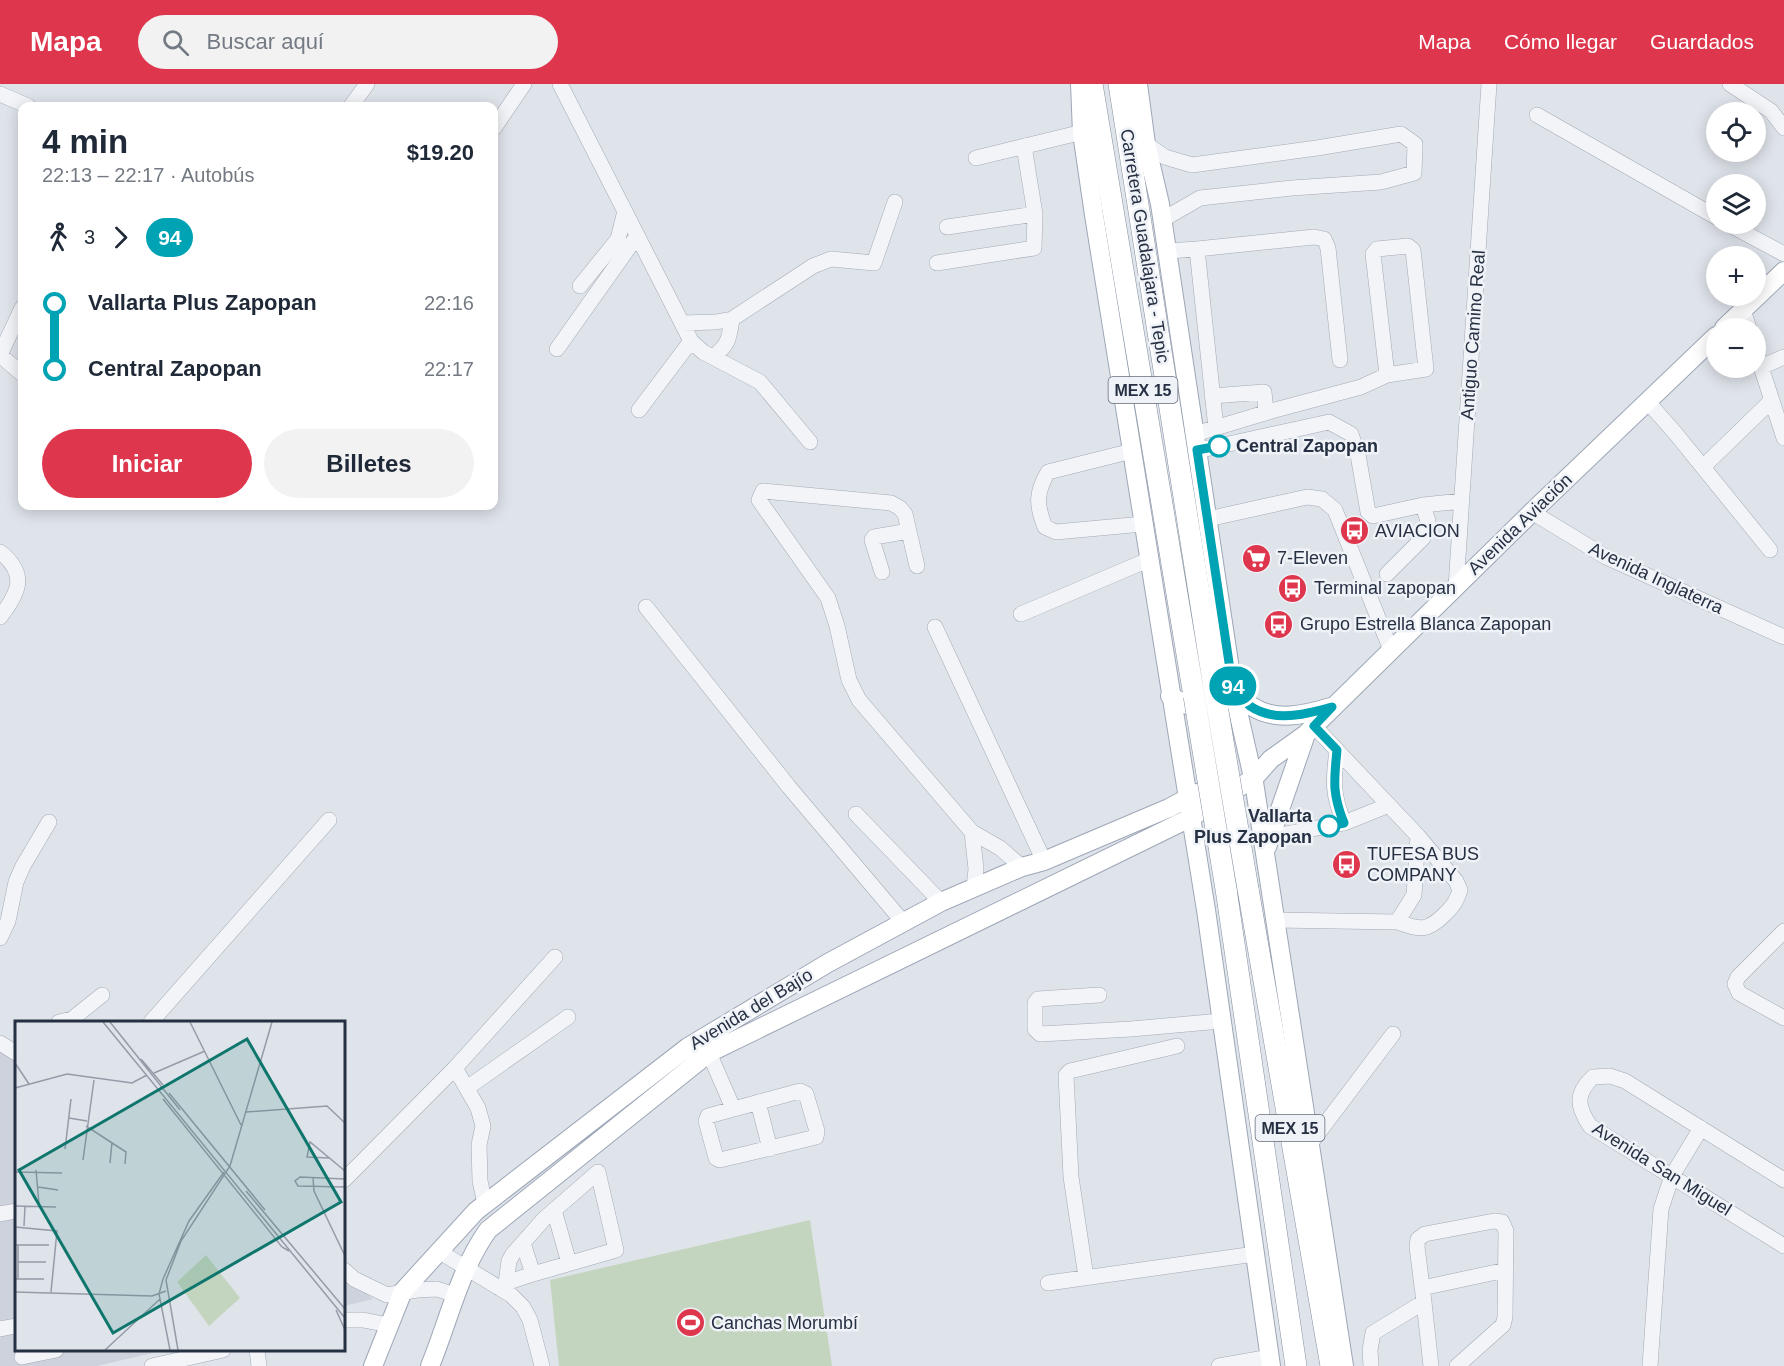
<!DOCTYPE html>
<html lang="es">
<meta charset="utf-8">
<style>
body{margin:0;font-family:Helvetica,sans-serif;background:#f2f2f3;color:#1f2937;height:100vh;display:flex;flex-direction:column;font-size:22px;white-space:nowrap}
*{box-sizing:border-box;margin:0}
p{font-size:20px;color:#747a83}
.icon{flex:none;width:33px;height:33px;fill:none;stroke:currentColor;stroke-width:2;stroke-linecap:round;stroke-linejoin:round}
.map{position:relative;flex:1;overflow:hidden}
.drawer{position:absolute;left:18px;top:18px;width:480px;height:408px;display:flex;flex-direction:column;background:#fff;border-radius:12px;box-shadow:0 3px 15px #0003}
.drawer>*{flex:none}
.badge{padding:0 12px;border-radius:20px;font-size:21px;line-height:39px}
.tools{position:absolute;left:1706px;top:18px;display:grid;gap:12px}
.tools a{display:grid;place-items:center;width:60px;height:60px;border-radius:50%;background:#fff;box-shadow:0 3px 15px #0003;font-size:30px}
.map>.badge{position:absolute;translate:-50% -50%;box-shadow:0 0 0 3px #fff}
.legs{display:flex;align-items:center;gap:9px;height:66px;padding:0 24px;font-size:20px}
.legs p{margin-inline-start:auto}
.overview{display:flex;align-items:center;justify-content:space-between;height:102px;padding:0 24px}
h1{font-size:33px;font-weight:800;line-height:45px}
.action{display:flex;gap:12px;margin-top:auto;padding:12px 24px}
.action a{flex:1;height:69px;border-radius:36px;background:#de364d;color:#fff;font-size:24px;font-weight:800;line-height:69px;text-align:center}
.action a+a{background:#f2f2f3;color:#1f2937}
ul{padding:0 24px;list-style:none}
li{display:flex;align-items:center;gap:21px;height:66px;font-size:22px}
li i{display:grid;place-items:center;width:9px;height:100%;margin:0 8px;background:currentColor}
li i::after{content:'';width:15px;height:15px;margin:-8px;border:4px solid;border-radius:50%;background:#fff}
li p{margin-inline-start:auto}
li:first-child i{background:linear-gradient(#0000 50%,currentColor 0)}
li:last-child i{background:linear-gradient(currentColor 50%,#0000 0)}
header{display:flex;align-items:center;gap:36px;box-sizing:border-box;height:84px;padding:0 30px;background:#de364d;color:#fff}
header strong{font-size:28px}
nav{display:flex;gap:33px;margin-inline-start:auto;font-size:21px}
.search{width:420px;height:54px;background:#f2f2f3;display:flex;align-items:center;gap:15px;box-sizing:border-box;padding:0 21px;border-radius:33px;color:#747a83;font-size:22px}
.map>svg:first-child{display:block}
.built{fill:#cdd2dc}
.green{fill:#c4d5bf}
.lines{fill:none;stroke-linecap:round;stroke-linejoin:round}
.minor-casing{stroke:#a4aab5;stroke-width:16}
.major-casing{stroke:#9da7b7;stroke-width:20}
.highway-casing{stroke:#8590a2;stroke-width:22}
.minor{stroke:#f2f4f8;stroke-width:15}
.major{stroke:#fff;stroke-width:18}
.highway{stroke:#fff;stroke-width:21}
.highway-bridge-casing{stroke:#8590a2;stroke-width:22;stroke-linecap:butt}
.highway-bridge{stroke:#fff;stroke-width:21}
.line-1-casing{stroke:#fff;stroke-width:14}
.line-1{stroke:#00a3b4;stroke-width:9}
.stop-1-dot{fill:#fff;stroke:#00a3b4;stroke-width:3}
.labels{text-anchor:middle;stroke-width:5;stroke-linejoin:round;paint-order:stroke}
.shield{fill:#eff2f7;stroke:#626a79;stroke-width:1.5}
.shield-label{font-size:16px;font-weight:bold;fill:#263043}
.street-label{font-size:18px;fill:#263043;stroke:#eff2f7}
.stop-label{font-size:18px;font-weight:bold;fill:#263043;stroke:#eff2f7;text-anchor:start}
.poi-label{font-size:18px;fill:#263043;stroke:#eff2f7;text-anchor:start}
.inset-road{fill:none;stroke:#959ba7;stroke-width:1.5}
.view{fill:#0f766e;fill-opacity:0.15;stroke:#0f766e;stroke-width:3}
.inset-edge{fill:none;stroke:#263043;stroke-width:3}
</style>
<header>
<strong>Mapa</strong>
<div class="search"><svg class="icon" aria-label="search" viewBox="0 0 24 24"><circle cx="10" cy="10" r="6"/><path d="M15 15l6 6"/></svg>Buscar aquí</div>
<nav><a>Mapa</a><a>Cómo llegar</a><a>Guardados</a></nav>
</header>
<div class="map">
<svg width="1784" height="1282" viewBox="0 0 1784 1282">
<rect width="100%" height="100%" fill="#dfe3ea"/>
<path class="built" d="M0,964L16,974V1266H165L97,1282H0Z
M344,1191L373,1215L344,1222Z"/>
<path class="green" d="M810,1136L832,1282H559L550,1196Z"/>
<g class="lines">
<defs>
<path id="minor" d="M560,0L691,257L703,268L760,298L810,358
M1730,0L1771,27L1784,44
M0,10L28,22
M351,22L367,0
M1537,31L1716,133
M494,44L524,0
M1146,60L1165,73L1192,81L1317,64L1401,50L1415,60L1414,89L1381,98L1292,104L1200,114L1162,136
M976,74L1091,46
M1728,140L1784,170
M947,143L1035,130L1024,62
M1167,167L1197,165
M937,179L1034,164L1035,130
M580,202L618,155L625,127
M1743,226L1749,244
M682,239L716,238L732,235L813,182L831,175L874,179L895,118
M1755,264L1784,354
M557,265L637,152
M0,271L22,224
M0,271L22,290
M713,273C729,260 729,255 732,235
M1761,283L1784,273
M1212,312L1264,308L1266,328
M1647,317L1676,350L1770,466
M639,326L691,257
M1216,344L1197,165L1314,153L1324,155L1328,164L1340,276
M1195,350L1275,326L1361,303L1387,291L1426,285L1413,166L1408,162L1377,165L1373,170L1387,291
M1132,367L1048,388C1036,408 1036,421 1045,443L1056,448L1143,440
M1197,367L1329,338L1351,350L1358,371L1368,428L1373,432L1423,421L1462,417
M1703,383L1772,316
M1532,428L1606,473L1784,553
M1208,435L1307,413L1322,415L1335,426L1391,566
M0,468C28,490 19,509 0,533
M917,482L905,430L900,424L891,419L763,407L759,416L828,514L837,542L849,596L859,616L972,748L1000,764L1022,783
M882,488L872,456L874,453L909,447
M1387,490L1423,454L1428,437L1423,421
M1456,503L1489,0
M646,523L789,703L903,838
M1021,530L1148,476
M935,543L1044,777
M856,730L941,818
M1344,739L1389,721
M972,748L976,785L974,804
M1270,753L1344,739C1332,709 1333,697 1337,666
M1276,836L1397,838L1414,811L1418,752L1314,642
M1397,838C1421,846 1427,848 1445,830C1453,822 1457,817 1460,806L1456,797L1418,752
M1784,847L1738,893L1735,900L1739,909L1784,934
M0,854L8,837L16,798L23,782L49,738
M1099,911L1038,915L1035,919V945L1040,950L1131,945L1221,937
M59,938L72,935L102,911
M151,938L329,736
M0,959L16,969
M709,969L733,1024
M455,984L478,1024L483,1042L479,1061L480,1097L485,1120
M467,1004L568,933
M800,1007L806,1010L817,1047L816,1053L720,1076L716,1074L706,1037L708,1032Z
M758,1018L770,1065
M1310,1060L1393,950
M344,1096L455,984L555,873
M1784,1096L1625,997L1610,992L1593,993C1575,1010 1577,1022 1590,1042L1784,1162
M554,1126L569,1179
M0,1130L16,1127
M523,1159L533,1190
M440,1168L511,1211L523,1223L530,1236L542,1282
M344,1186L354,1195L387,1211L417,1206L437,1205L455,1211
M1086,1193L1071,1093L1066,991L1070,987L1177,962
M1048,1199L1255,1170
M499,1204L506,1199L533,1190L616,1166L598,1088L544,1135L513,1170L509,1177L506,1199
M1422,1204L1506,1186
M1424,1218L1431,1282
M344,1236H363L389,1241
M0,1245L16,1242
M257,1266L259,1282
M22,1273L56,1266
M152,1282L223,1266
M1219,1282L1270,1273
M1371,1282L1370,1266L1373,1249L1424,1218L1417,1163L1418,1155L1425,1150L1494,1137L1502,1138L1506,1147L1505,1233L1503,1241L1457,1282
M1650,1282L1661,1125L1672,1092L1701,1044"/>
<path id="major" d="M1080,0L1082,49L1094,131L1206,826L1271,1282
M1138,0L1146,60L1160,120L1233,605L1254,698L1344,1282
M1724,244L1784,187
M1170,612C1201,628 1210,636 1233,605C1239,611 1245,618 1251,622C1276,638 1304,631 1331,623
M1267,763L1306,650
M373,1282L403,1207L476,1127L688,963L828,879L941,818L1022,783L1044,777L1169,724L1197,709
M430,1282C449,1236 459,1187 488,1146L709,969L1190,734L1254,694L1271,675L1306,650L1532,428L1716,252"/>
<path id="highway" d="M1092,0L1194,612
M1119,0L1215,610
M1226,805L1296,1282
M1248,805L1331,1282"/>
</defs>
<use href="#minor" class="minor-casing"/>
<use href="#major" class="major-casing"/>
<use href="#highway" class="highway-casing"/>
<use href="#minor" class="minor"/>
<use href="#major" class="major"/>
<use href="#highway" class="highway"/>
<defs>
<path id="highway-bridge" d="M1215,610L1248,805
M1194,612L1226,805"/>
</defs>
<use href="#highway-bridge" class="highway-bridge-casing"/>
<use href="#highway-bridge" class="highway-bridge"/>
</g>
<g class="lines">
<defs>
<path id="line-1" d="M1219,362L1197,366L1233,605C1239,610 1244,617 1250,622C1275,639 1306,630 1332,623L1314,642L1337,666C1334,697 1332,709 1344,739L1329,742"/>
</defs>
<use href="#line-1" class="line-1-casing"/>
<use href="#line-1" class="line-1"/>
</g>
<defs>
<symbol id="bus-disc" viewBox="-11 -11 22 22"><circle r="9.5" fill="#de364d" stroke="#eff2f7"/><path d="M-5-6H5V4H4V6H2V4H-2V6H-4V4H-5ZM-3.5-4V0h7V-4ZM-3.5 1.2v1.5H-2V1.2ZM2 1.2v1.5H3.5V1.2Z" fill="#fff"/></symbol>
<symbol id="supermarket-disc" viewBox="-11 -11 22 22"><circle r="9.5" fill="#de364d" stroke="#eff2f7"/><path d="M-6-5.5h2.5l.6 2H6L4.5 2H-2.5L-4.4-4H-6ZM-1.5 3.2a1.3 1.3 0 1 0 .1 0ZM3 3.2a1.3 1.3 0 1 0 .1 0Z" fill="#fff"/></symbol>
<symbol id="stadium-disc" viewBox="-11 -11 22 22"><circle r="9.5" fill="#de364d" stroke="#eff2f7"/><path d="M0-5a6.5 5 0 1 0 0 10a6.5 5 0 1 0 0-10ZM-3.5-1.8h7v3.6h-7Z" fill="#fff"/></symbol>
</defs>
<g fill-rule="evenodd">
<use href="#bus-disc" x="1338" y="430" width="33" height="33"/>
<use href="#supermarket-disc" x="1240" y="458" width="33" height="33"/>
<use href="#bus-disc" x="1276" y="488" width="33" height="33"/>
<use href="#bus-disc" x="1262" y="524" width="33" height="33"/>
<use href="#bus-disc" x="1330" y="764" width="33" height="33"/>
<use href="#stadium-disc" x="674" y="1222" width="33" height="33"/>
</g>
<g class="stop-1-dot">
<circle cx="1219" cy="362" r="10"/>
<circle cx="1329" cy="742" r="10"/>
</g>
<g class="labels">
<g class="shield">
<rect x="1108.5" y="293" width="69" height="26" rx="4.5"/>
<rect x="1255.5" y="1031" width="69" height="26" rx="4.5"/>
</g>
<g class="shield-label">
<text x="1143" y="312">MEX 15</text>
<text x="1290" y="1050">MEX 15</text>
</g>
<g class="street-label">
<text transform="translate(1145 162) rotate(81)" y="6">Carretera Guadalajara - Tepic</text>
<text transform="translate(1473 251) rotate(-86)" y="6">Antiguo Camino Real</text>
<text transform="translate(1520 440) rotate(-44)" y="6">Avenida Aviación</text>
<text transform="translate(1656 494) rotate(25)" y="6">Avenida Inglaterra</text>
<text transform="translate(751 925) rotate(-31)" y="6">Avenida del Bajío</text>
<text transform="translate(1662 1085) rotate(32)" y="6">Avenida San Miguel</text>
</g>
<g class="stop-label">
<text x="1236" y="368">Central Zapopan</text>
<text x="1312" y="738" text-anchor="end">Vallarta<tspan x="1312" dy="21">Plus Zapopan</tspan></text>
</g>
<g class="poi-label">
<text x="1375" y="453">AVIACION</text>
<text x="1277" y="480">7-Eleven</text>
<text x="1314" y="510">Terminal zapopan</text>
<text x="1300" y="546">Grupo Estrella Blanca Zapopan</text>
<text x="1367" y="776">TUFESA BUS<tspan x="1367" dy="21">COMPANY</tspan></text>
<text x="711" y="1245">Canchas Morumbí</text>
</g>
</g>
<g transform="translate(15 937)">
<rect width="330" height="330" fill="#dfe3ea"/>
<path d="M191,234L225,277L194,305L162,261Z" fill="#c4d5bf"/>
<path class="inset-road" d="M88,1L330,297M95,1L165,89M175,1L226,104M126,38L148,64M0,42L14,63M139,52L190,30M0,67L52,53L117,62L132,54M154,72L250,189M148,78L267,226L274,230M231,91L312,85L330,102M54,97L72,100M71,105L111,131L110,143M50,128L56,78M314,137L292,136L295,121L330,150M68,139L79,59M95,142L97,121M21,149L24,183M0,151L47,152M298,157L299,170L330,235M330,158L285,156L280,160L283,165L330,166M23,166L43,169M231,170L330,288M0,185L41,186M9,205L10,185M0,206L42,210L36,271M0,224H34M3,241H31M0,258H29M3,258V224M0,271L137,275L151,270M321,289L330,309M90,329L145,278M155,329L144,273L148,258L174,200L209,151M163,329L151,259L166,220L215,145L257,1"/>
<path class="view" d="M232,18L326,181L98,312L4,149Z"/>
<rect width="330" height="330" class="inset-edge"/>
</g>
</svg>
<div class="tools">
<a><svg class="icon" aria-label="locate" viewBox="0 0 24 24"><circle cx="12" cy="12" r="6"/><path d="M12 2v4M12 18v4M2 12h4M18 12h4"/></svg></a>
<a><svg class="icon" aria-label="layers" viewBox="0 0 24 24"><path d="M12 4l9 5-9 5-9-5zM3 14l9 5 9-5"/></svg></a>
<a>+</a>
<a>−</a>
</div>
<b class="badge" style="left:1233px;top:602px;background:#00a3b4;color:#fff">94</b>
<section class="drawer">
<div class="overview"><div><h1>4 min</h1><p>22:13 – 22:17 · Autobús</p></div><b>$19.20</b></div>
<div class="legs"><svg class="icon" aria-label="walk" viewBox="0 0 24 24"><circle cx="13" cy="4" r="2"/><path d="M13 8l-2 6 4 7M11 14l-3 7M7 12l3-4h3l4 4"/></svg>3<svg class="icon" aria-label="forward" viewBox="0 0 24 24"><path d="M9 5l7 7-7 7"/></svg><b class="badge" style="background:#00a3b4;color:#fff">94</b></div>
<ul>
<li><i style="color:#00a3b4"></i><b>Vallarta Plus Zapopan</b><p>22:16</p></li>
<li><i style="color:#00a3b4"></i><b>Central Zapopan</b><p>22:17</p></li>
</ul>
<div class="action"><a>Iniciar</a><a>Billetes</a></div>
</section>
</div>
